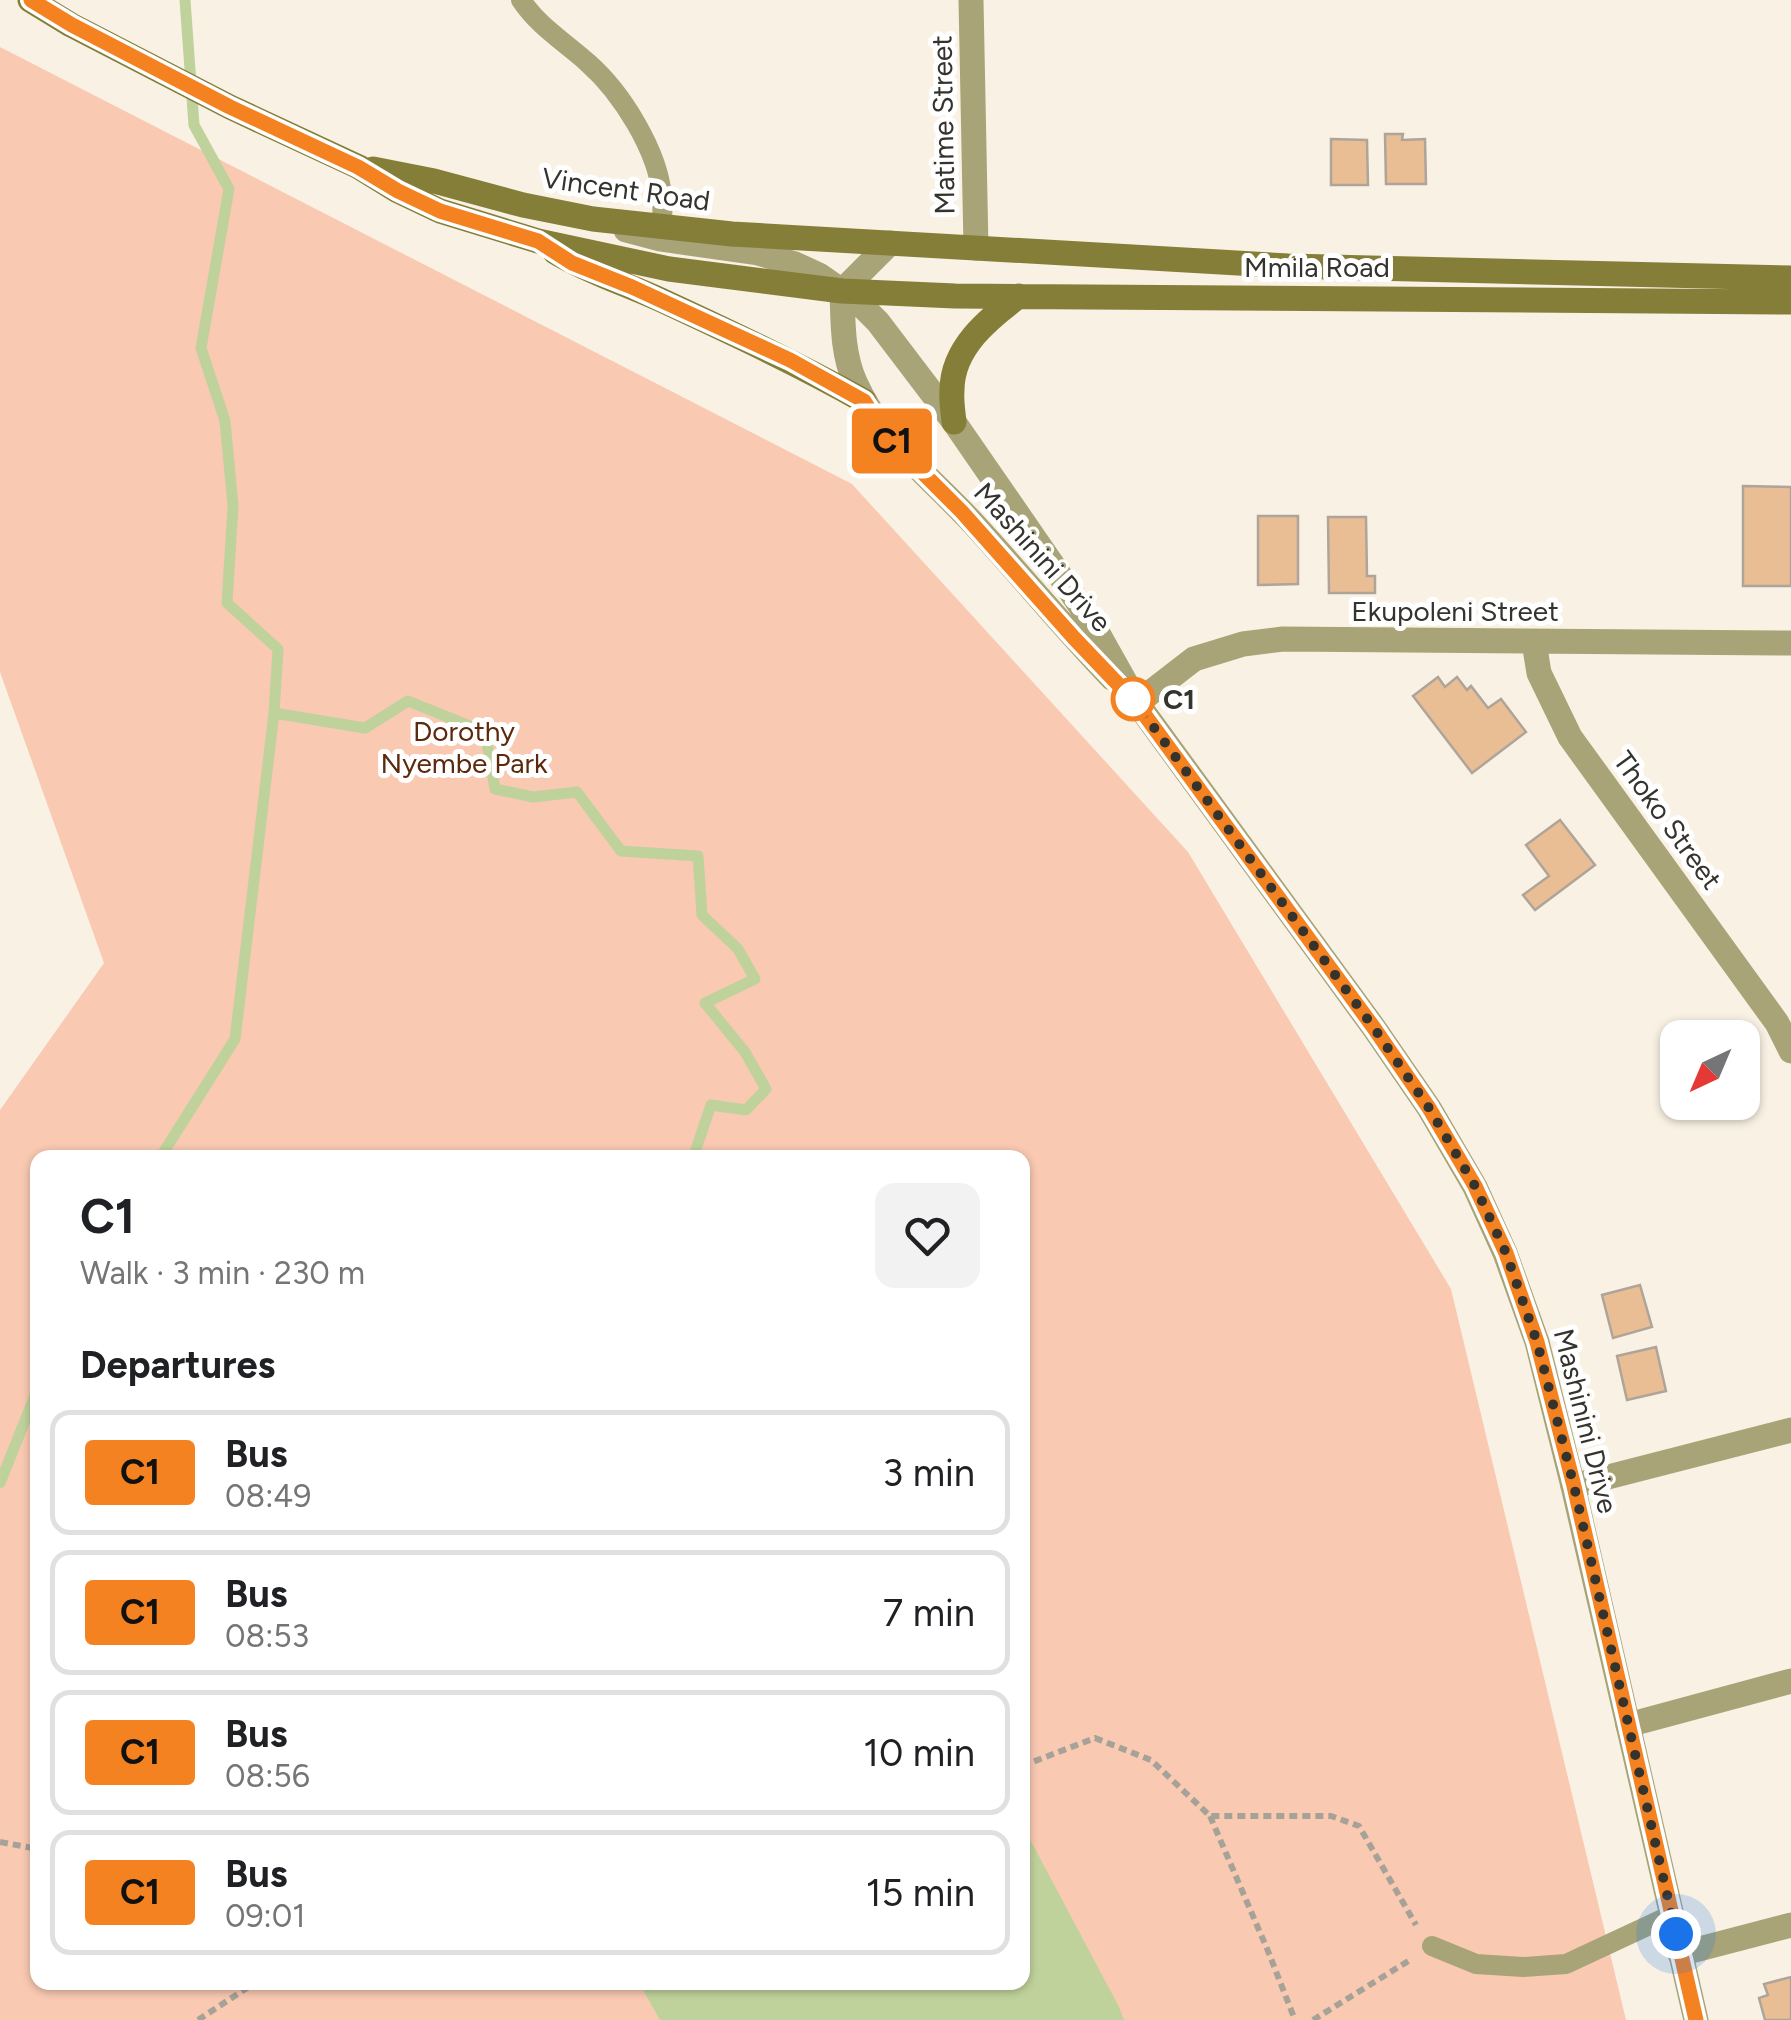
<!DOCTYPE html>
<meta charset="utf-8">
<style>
body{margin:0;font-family:Figtree,sans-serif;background:#f2f2f2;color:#202124;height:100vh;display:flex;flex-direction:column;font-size:38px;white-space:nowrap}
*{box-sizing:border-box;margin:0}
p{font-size:32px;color:#757577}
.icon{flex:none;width:55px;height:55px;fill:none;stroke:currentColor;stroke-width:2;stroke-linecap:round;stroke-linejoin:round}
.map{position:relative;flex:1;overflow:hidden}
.details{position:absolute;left:30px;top:1150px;width:1000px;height:840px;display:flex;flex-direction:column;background:#fff;border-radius:20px;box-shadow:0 2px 8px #0004}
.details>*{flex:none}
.badge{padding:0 20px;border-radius:8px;font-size:35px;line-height:65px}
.needle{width:65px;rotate:224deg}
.fabs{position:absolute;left:1660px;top:1020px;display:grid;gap:20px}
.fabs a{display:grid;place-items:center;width:100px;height:100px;border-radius:20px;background:#fff;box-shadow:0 2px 8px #0004;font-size:50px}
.you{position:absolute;width:50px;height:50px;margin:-25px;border:8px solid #fff;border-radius:50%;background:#1a73e8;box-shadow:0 0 0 15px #1a73e833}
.map>.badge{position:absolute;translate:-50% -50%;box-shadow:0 0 0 5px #fff}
h2{padding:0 50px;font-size:38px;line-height:90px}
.round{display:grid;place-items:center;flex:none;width:105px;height:105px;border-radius:20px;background:#f2f2f2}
.summary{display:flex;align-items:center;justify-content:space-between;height:170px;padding:0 50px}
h1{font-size:48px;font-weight:700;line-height:75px}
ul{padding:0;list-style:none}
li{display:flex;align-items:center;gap:30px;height:125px;margin:0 20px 15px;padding:0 30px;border:5px solid #e0e0e0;border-radius:20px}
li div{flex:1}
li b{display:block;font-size:38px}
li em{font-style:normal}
li .badge{min-width:110px;font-weight:700;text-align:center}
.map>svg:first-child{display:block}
.green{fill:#f9c9b2;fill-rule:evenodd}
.water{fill:#c0d29c}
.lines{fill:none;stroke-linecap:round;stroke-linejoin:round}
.stream{stroke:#c0d29c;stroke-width:11}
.building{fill:#e9be94;stroke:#afa49a;stroke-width:2.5}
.path{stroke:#a7a298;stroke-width:6;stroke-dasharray:8 5;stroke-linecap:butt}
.service{stroke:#a8a478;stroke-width:20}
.minor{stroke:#a8a478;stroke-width:25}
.tertiary{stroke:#a8a478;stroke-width:25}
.secondary{stroke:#857e38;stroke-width:25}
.line-casing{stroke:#fff;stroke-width:22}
.line{stroke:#f58220;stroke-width:15}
.walk{stroke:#35332e;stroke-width:10;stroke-dasharray:0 18}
.stop-dot{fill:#fff;stroke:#f58220;stroke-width:5}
.labels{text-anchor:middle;stroke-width:10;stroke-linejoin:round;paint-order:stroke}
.street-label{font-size:28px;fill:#35332e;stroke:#fff}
.stop-label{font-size:28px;font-weight:bold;fill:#35332e;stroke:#fff;text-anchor:start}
.park-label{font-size:28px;fill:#5c290d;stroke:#fff}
</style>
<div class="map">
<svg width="1791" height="2020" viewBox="0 0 1791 2020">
<rect width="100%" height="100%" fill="#f9f2e4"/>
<path class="green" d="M0,47L852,484L1188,852L1451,1289L1626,2020H0V1110L104,963L0,672ZM38,1158H1022V1982H38Z"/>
<path class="water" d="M1023,1826L1119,2007L1124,2020H660L639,1983L1022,1982Z"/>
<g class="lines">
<path class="stream" d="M274,713L365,728L408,701L485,732L495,789L533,797L577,792L621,851L698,856L702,915L738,949L755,979L705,1003L745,1052L766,1089L746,1110L711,1105L693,1158
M160,1158L235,1039L274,713L278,649L227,603L233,506L225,421L201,348L229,189L194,125L185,0
M0,1483L38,1388"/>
</g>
<path class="building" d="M1385,134H1403L1402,140L1425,139L1426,184H1386Z
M1331,139L1367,140L1368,185H1331Z
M1743,486L1791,487V586H1743Z
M1258,516H1298V584L1258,585Z
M1328,517H1366L1367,576H1375V593H1329Z
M1438,677L1445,687L1457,677L1467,690L1471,686L1488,708L1501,699L1526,732L1472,773L1413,696Z
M1560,820L1595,865L1535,910L1523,895L1549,876L1526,845Z
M1640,1285L1652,1327L1613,1338L1602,1295Z
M1656,1347L1666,1391L1627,1400L1617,1356Z
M1791,1977V2020H1765L1759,1998L1768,1995L1764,1984Z"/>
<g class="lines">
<path class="path" d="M1022,1766L1095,1738L1151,1760L1210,1816H1331L1359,1826L1416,1925
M1210,1816L1268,1951L1295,2020
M0,1842L38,1849
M198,2020L256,1982
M1313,2020L1410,1960"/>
<path class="service" d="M521,0C539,27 565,42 588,63C622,93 658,151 662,196C663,206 662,217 662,227
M1432,1946L1476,1964L1523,1967L1566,1964L1671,1915"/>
<path class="minor" d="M971,0L976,248
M1534,642L1539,673L1570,737L1777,1023L1791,1051
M1137,703L1194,659L1243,644L1283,639L1791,643
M1573,1486L1791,1430
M1628,1725L1791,1681
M1680,1954L1791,1925"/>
<path class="tertiary" d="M626,230L660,239L758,253L795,264L819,275L842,291L862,306L878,322L954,422L1061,577L1095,628L1137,703L1374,1028L1429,1108L1475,1187L1505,1253L1537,1342L1573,1486L1696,2020
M890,243L842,291C843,321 842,353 855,382C880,439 931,478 973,523C1020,574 1064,628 1112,678"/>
<path class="secondary" d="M30,0L71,25L230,107L359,167L398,191L440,211L538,241L669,269L842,291L955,296L1791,302
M373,169L434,181L523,205L593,219L732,234L1288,266L1791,278
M555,252C588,272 626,284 661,300C730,332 798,364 864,401
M954,422C953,412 951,401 952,390C952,348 989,318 1019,296"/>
</g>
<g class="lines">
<defs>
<path id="line" d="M31,0L72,25L230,107L358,167L398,191L440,211L538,241L572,263L632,287L790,360L864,401L879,425L904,454L962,512L1074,638L1136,703L1374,1028L1429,1108L1475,1186L1506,1253L1537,1342L1574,1486L1696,2020"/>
</defs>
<use href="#line" class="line-casing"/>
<use href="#line" class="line"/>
<path class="walk" d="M1133,699L1374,1028L1429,1108L1475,1186L1506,1253L1537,1342L1574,1486L1676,1934"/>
</g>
<circle class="stop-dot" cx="1133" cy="699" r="20"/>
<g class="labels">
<g class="street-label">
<text transform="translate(943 125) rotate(-91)" y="10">Matime Street</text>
<text transform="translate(626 189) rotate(8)" y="10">Vincent Road</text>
<text x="1317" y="277">Mmila Road</text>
<text transform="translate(1043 557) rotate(48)" y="10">Mashinini Drive</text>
<text x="1455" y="621">Ekupoleni Street</text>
<text transform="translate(1668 820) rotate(54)" y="10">Thoko Street</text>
<text transform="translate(1586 1421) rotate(76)" y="10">Mashinini Drive</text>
</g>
<g class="stop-label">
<text x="1163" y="709">C1</text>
</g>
<g class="park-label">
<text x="464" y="741">Dorothy<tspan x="464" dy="32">Nyembe Park</tspan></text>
</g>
</g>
</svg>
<div class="fabs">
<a><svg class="needle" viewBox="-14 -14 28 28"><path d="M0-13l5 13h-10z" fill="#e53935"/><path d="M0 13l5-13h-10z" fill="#757577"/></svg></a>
</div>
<div class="you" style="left:1676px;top:1934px"></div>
<b class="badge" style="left:892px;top:441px;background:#f58220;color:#111">C1</b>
<section class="details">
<div class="summary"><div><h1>C1</h1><p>Walk · 3 min · 230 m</p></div><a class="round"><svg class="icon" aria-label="heart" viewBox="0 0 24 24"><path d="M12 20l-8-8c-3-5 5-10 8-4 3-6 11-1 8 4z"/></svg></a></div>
<h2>Departures</h2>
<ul>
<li><span class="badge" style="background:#f58220;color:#111">C1</span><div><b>Bus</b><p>08:49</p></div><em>3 min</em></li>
<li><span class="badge" style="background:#f58220;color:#111">C1</span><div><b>Bus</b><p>08:53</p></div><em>7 min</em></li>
<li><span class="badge" style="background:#f58220;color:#111">C1</span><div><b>Bus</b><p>08:56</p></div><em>10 min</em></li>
<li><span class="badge" style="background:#f58220;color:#111">C1</span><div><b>Bus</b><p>09:01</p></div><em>15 min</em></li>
</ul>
</section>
</div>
